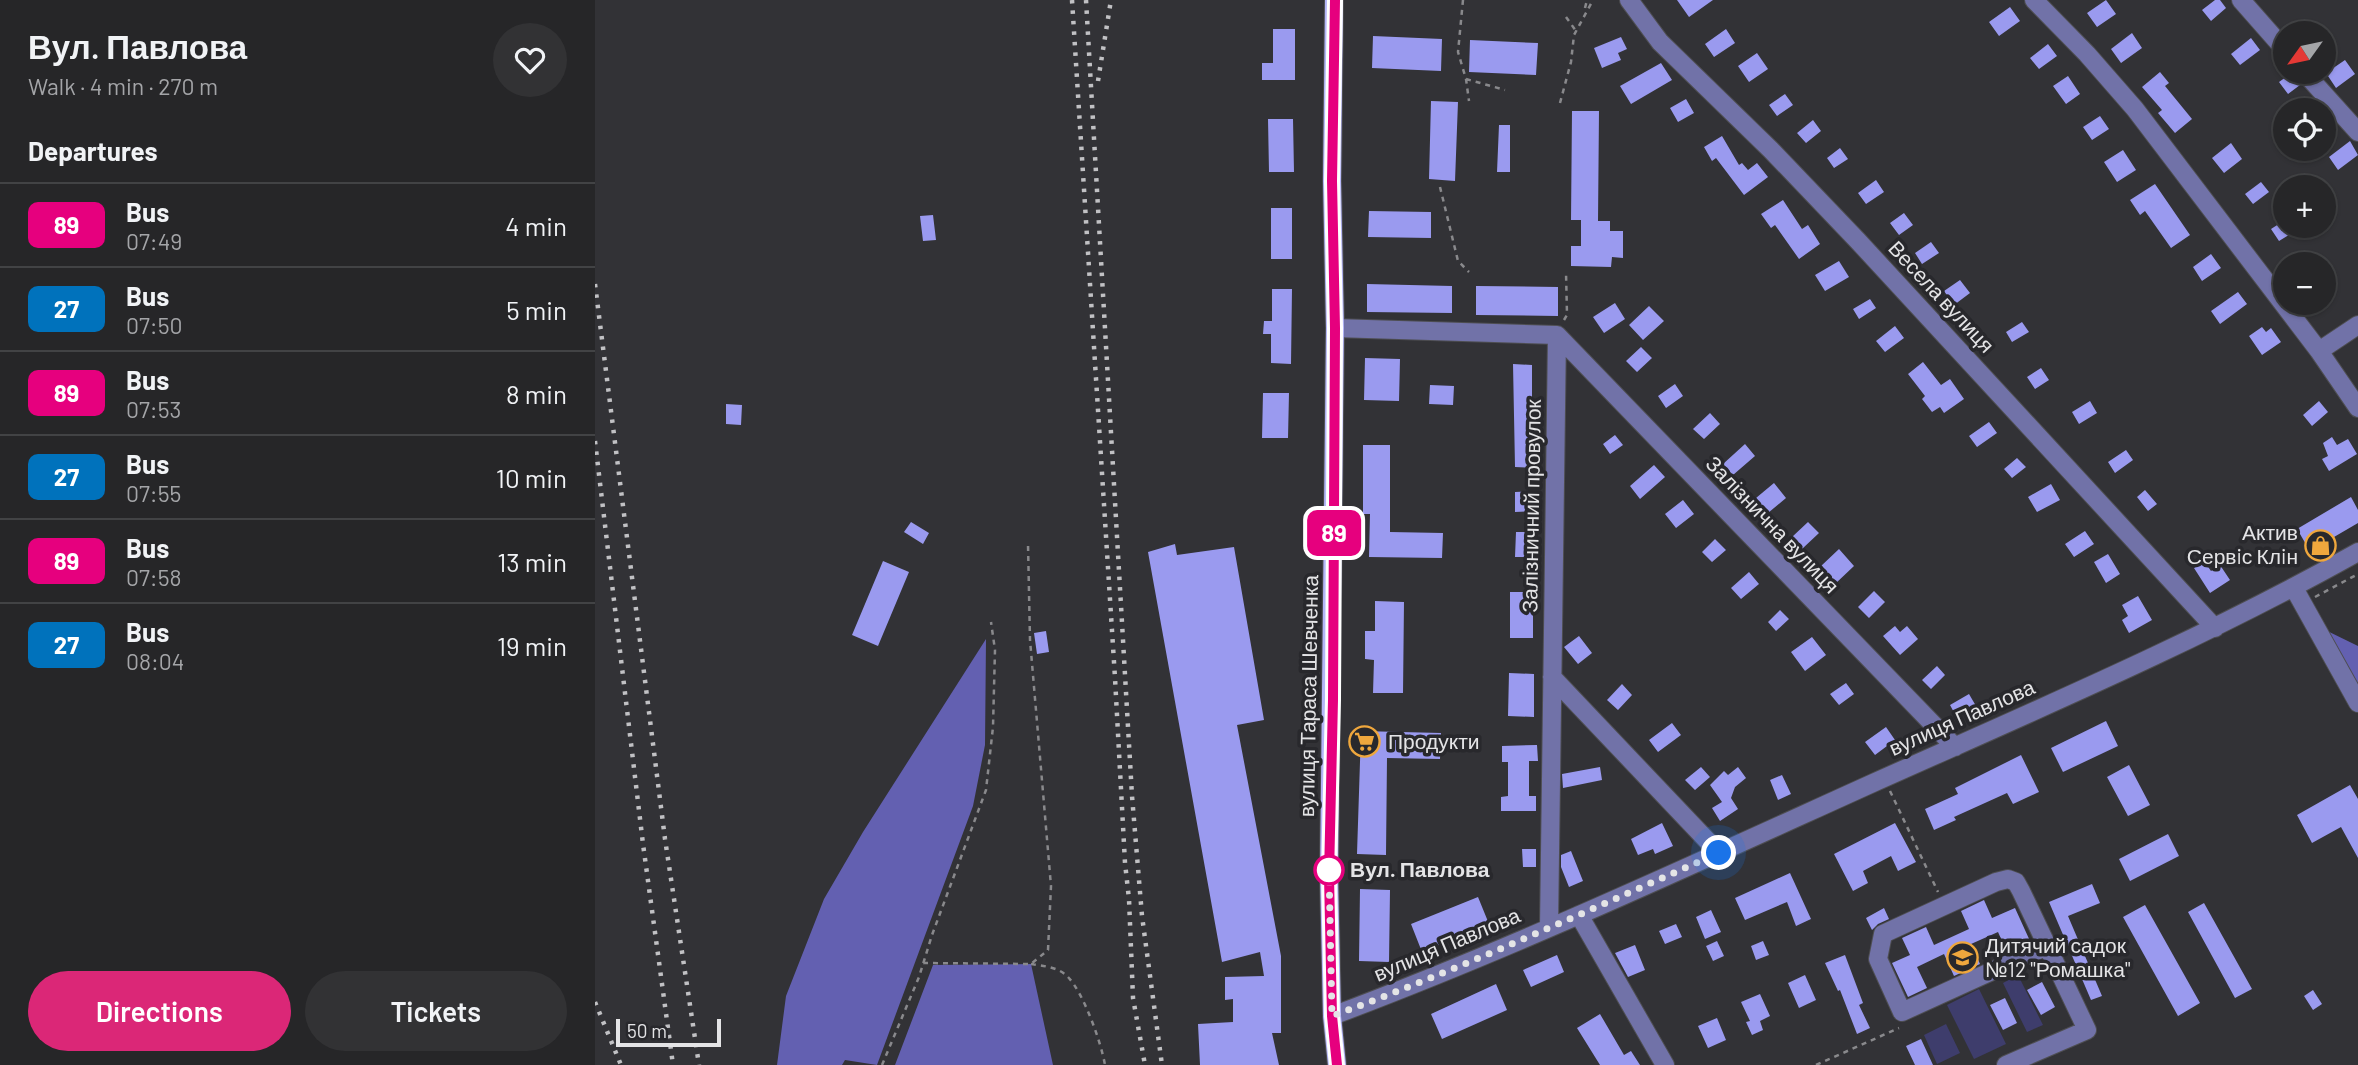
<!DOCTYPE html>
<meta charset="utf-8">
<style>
body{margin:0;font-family:Barlow,sans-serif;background:#323234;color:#f1f3f6;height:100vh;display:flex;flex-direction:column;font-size:26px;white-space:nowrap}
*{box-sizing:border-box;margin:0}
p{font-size:23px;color:#a4a5a8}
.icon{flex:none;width:38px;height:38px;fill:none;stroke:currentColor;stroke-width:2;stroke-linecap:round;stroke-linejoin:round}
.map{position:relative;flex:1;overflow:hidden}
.side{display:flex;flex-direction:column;background:#262628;width:595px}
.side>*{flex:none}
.badge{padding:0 14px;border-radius:10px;font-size:24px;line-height:46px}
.needle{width:46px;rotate:237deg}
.fabs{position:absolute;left:1678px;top:21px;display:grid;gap:14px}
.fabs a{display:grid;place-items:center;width:63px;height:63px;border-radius:50%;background:#262628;box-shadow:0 2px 5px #0004,0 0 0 2px #424345;font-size:35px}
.scale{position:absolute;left:21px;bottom:18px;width:105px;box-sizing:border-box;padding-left:7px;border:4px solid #e4e4e6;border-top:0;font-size:19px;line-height:24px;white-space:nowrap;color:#e4e4e6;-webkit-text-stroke:5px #28282c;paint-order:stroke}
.you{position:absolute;width:35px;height:35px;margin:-18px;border:5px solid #fff;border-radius:50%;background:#1a73e8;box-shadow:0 0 0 10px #1a73e833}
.map>.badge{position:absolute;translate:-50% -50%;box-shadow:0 0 0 4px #fff}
h2{padding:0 28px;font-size:26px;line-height:63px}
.round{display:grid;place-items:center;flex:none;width:74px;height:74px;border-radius:37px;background:#323234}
.headline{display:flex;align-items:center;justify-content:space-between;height:119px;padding:0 28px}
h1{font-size:33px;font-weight:600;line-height:52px}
.button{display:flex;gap:14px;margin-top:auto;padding:14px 28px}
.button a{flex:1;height:80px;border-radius:42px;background:#db2777;color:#fff;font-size:28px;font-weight:600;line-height:80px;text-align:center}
.button a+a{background:#323234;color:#f1f3f6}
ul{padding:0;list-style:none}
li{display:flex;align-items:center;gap:21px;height:84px;padding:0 28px;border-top:2px solid #424345}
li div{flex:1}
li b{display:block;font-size:26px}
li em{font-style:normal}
li .badge{min-width:77px;font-weight:700;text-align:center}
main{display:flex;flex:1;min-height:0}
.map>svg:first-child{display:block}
.green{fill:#3e3d6c}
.forest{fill:#6360b1}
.building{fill:#9a9aef}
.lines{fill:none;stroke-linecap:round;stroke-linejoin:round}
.minor-casing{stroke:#4e4e52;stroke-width:20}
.major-casing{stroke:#4e4e52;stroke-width:20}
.path{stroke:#89898c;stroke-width:2.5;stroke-dasharray:5 5;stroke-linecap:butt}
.minor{stroke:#7172a8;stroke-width:18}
.major{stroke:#b4b6f8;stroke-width:18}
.rail{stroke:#c1c1c4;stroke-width:4.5;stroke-dasharray:3.5 7;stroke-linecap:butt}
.line-casing{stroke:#fff;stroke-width:16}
.line{stroke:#e6007e;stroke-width:10}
.walk{stroke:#e4e4e6;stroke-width:7;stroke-dasharray:0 12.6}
.stop-dot{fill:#fff;stroke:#e6007e;stroke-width:3.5}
.labels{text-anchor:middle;stroke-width:7;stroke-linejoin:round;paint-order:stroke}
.street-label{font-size:21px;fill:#e4e4e6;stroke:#28282c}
.poi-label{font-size:21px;fill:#e4e4e6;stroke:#28282c;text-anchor:start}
.stop-label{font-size:21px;font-weight:bold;fill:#e4e4e6;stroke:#28282c;text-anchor:start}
</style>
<main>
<section class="side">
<div class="headline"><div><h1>Вул. Павлова</h1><p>Walk · 4 min · 270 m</p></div><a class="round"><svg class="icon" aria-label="heart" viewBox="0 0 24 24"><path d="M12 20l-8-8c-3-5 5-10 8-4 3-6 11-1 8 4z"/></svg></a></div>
<h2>Departures</h2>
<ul>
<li><span class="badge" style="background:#e6007e;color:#fff">89</span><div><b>Bus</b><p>07:49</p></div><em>4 min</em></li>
<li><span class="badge" style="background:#0072bc;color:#fff">27</span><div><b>Bus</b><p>07:50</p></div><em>5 min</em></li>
<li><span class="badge" style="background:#e6007e;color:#fff">89</span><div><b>Bus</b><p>07:53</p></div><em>8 min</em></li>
<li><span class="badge" style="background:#0072bc;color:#fff">27</span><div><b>Bus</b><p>07:55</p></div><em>10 min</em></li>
<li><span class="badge" style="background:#e6007e;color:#fff">89</span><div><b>Bus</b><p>07:58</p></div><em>13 min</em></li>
<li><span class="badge" style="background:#0072bc;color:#fff">27</span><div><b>Bus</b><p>08:04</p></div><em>19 min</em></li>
</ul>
<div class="button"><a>Directions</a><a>Tickets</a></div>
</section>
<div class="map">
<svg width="1763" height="1065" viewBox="0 0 1763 1065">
<rect width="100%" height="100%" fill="#323236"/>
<path class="green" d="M1423,975L1448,1025L1432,1032L1408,983Z
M1384,989L1411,1044L1379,1059L1352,1005Z
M1351,1024L1365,1053L1342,1064L1329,1035Z"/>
<path class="forest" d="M1720,625L1763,646V703Z
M391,639L390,745L378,806L282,1065L250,1060L247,1065H182L191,996L229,899L268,832Z
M436,964L458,1065H300L338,965Z"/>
<path class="building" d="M1082,0H1118L1094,17Z
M1511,0L1521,14L1502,27L1492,13Z
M1620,0H1625L1631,8L1616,21L1607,10Z
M1415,7L1425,21L1404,36L1394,22Z
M678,29H700V80H667V63H678Z
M1131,29L1140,43L1119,57L1110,44Z
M1537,33L1547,48L1526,63L1516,49Z
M778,36L847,39L846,71L777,68Z
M1026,37L1032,49L1023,53L1026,60L1007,68L999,48Z
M1656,38L1665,50L1645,65L1636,54Z
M875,40L943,43L941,75L874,72Z
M1453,44L1462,56L1444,69L1435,58Z
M1162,53L1173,69L1154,82L1143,66Z
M1750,60L1760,74L1741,88L1731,73Z
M1066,63L1077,80L1036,104L1025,86Z
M1565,72L1574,83L1570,86L1597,119L1580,133L1563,113L1567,110L1547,87Z
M1698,72L1705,85L1693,94L1684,82Z
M1473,76L1485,94L1471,104L1458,86Z
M1190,94L1198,105L1182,116L1174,105Z
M1091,99L1099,113L1083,122L1075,108Z
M836,101L863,102L860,181L834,179Z
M977,111H1004L1003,221H1015V231H1028V258L1017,257L1016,267L976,266V246H986V220H976Z
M1505,116L1514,129L1497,140L1488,127Z
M673,119H698L699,172H674Z
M1218,120L1226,131L1211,143L1202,133Z
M904,125H915V172H902Z
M1127,136L1144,165L1147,163L1153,170L1162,163L1173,177L1149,195L1121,158L1117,161L1109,147Z
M1755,141L1763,155L1743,170L1734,157Z
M1636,143L1647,159L1629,173L1617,158Z
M1245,148L1253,159L1239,168L1232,158Z
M1528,150L1541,170L1522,182L1509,162Z
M1281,180L1289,192L1271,204L1263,193Z
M1666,182L1674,192L1658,204L1650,194Z
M1560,184L1595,235L1576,248L1550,211L1545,215L1535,200Z
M1188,200L1207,229L1213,225L1225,244L1204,259L1180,225L1176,228L1166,214Z
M676,208H697V259H676Z
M774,211L836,212V238L773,237Z
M1309,213L1318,225L1304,235L1295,223Z
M338,215L341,240L328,241L325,216Z
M1690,220V226H1708L1684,241L1676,229Z
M1336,242L1344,253L1327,264L1320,253Z
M1616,254L1626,268L1607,281L1598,267Z
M1244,261L1254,277L1230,291L1220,275Z
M1365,280L1375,293L1359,305L1349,291Z
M772,284L857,286V313L772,312Z
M881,286L963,287V316L881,315Z
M677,289H697L696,364L676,363V334H668L669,321H677Z
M1643,292L1652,304L1625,324L1616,311Z
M1275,299L1281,308L1264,319L1258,309Z
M1020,303L1030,319L1009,333L998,317Z
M1054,306L1069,321L1048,340L1034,325Z
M1427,322L1434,332L1417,342L1411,332Z
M1300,326L1309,338L1290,352L1281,341Z
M1667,327L1671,332L1676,328L1686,342L1667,355L1654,336Z
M1046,347L1057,358L1042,372L1031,361Z
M770,358L805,359L804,401L769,400Z
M1328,362L1346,385L1355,379L1369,399L1349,413L1345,407L1337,412L1327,399L1330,396L1313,374Z
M918,364L937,365V401H942L941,468L920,467Z
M1446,368L1454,380L1440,389L1432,377Z
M1080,384L1088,396L1071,408L1063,396Z
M835,385L859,386L858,405L834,404Z
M668,393H694L693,438H667Z
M1495,401L1502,413L1484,424L1477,412Z
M1724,401L1733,412L1717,426L1708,415Z
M131,404L147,405L146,425L131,424Z
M1115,413L1125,424L1109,439L1098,429Z
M1394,422L1402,433L1382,447L1374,436Z
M1020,435L1028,445L1015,454L1008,444Z
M1737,437L1742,445L1753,439L1762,454L1734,471L1727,459L1733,456L1728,443Z
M1150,444L1160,456L1138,475L1128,464Z
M768,445H795V532L848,533L847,558L774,557L775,514H768Z
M1531,450L1538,460L1520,473L1513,462Z
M1422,458L1431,467L1417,478L1409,469Z
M1059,465L1070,477L1045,499L1035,486Z
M1179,483L1191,498L1173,513L1161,498Z
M1456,484L1465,500L1442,512L1433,497Z
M1550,490L1562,504L1553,511L1542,497Z
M940,491L941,511L920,512V492Z
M1756,497L1763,510V523L1715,551L1702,529Z
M1088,500L1099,514L1081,528L1070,514Z
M316,522L334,533L328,544L309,532Z
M1213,522L1224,533L1207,549L1197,537Z
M1490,531L1499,544L1479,557L1470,544Z
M921,532H941V557H920Z
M1120,539L1131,550L1117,562L1107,552Z
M580,544L582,555L639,547L669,720L642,725L686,956V1033H677L684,1065H605L603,1024L638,1022V999L630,1000V977L669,976L665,952L627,962L553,552Z
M1244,549L1259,566L1240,584L1225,567Z
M1513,554L1525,574L1511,583L1499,562Z
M288,561L314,572L283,646L257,635Z
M1609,561L1616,571L1625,565L1635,580L1615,593L1599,568Z
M1154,572L1164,584L1146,599L1136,588Z
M1279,591L1290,602L1274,618L1263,607Z
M915,592H938V638H915Z
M1543,596L1557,620L1534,633L1527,620L1533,616L1527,605Z
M780,601L809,602L808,693H778L779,660L770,659V631H780Z
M1185,610L1194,619L1181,631L1173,622Z
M1300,626L1305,632L1312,626L1323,639L1305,655L1288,636Z
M451,631L454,652L442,654L439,633Z
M984,636L997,653L983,664L969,647Z
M1217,637L1231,655L1210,671L1196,652Z
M1342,666L1350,675L1336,689L1327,680Z
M914,673L939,674V717L913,716Z
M1251,683L1259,694L1244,705L1235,694Z
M1027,684L1037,695L1023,710L1012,700Z
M1374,694L1381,706L1362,718L1355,705Z
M1511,721L1523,746L1468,772L1456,748Z
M1077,723L1086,735L1063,752L1054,740Z
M1291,727L1300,740L1280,755L1270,742Z
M766,731L846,733L845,759L792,758L791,855L762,854Z
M942,745L943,761H934V796H941V811H906V797L913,796V762H907V746Z
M1426,755L1444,792L1418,804L1412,793L1359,817L1361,820L1339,830L1330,809L1363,794L1360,788Z
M1534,765L1555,805L1533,816L1512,777Z
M1005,767L1007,780L968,788L967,774Z
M1106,767L1115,777L1100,790L1090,780Z
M1143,767L1151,778L1140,787L1136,798L1143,809L1125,821L1117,808L1127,802L1115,785L1129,771L1133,775Z
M1187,775L1196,794L1183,800L1175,780Z
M1755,785L1763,799V858L1746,827L1717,843L1702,815Z
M1067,823L1078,846L1060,854L1058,849L1043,855L1036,839Z
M1300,823L1321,862L1303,871L1296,856L1268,871L1273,883L1258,891L1239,854Z
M1573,834L1584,856L1535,881L1524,859Z
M927,849H941V867H928Z
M976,851L988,881L974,887L966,867V855Z
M1195,873L1216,919L1201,926L1192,902L1150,920L1140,898Z
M1497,884L1505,903L1473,916L1507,996L1496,1000L1454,902Z
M765,889L795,890L794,962L764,961Z
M883,897L894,924L827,952L816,924Z
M1389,900L1397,918L1420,908L1435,941L1412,952L1403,932L1376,944L1385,964L1359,976L1349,954L1322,967L1332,988L1313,997L1297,963L1315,955L1307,938L1331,927L1339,945L1374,929L1366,911Z
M1609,903L1657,989L1640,998L1593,912Z
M1550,905L1605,1003L1583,1016L1528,917Z
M1289,908L1294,919L1283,924L1277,930L1271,918Z
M1116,910L1126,932L1110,939L1101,917Z
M1081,924L1087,937L1070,944L1064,931Z
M1122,941L1129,956L1118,961L1111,946Z
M1168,941L1174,955L1161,960L1156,946Z
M1040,945L1050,970L1033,977L1020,953Z
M962,955L969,972L936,987L928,970Z
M1250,955L1268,1003L1264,1005L1275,1028L1262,1034L1245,990L1243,991L1230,963Z
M1210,975L1221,1000L1204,1008L1193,983Z
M1447,982L1460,1007L1446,1015L1432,990Z
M901,984L912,1010L847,1039L836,1014Z
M1718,990L1727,1004L1718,1010L1709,996Z
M1165,994L1175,1016L1165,1021L1168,1030L1157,1035L1151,1022L1155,1021L1146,1002Z
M1410,998L1422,1023L1408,1030L1395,1005Z
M1005,1014L1029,1055L1036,1051L1045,1065H1005L982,1028Z
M1122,1018L1131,1040L1113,1048L1103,1026Z
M1326,1039L1338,1065H1320L1311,1046Z"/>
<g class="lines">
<defs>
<path id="minor" d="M1034,0L1065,42L1176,150L1263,241L1620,628
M1439,0L1492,54L1540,109L1724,351L1763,408
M1646,0L1690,50
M1709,72L1763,132
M740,328L962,335
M962,335L1360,747
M1724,351L1763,325
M1699,588L1763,703
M957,677L1124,853
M984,915L1070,1065
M954,927L962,335
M737,1016C921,947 1099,864 1278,783C1441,710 1606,640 1763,552
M1411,1065L1492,1030L1426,891L1421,882L1413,879L1401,882L1288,934L1283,959L1307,1012L1452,946"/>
<path id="major" d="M739,0L737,181L740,328L734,875L737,1016L742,1065"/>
</defs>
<use href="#minor" class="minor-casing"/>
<use href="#major" class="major-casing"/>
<path class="path" d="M868,0L863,52L871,79L874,101
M990,8L992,0
M971,17L981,31
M871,79L910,90
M965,103L976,62L979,35L998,0
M845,187L863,261L874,272
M969,320L972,315L971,272
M1720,597L1763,574
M1295,791L1343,892
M328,963L436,964L453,950L456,886L435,640L433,544
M436,964C448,966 464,967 473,977C489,994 506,1042 510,1065
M287,1065L324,977L337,935L391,790L398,727L400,650L396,622
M1221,1065L1304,1028"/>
<use href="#minor" class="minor"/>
<use href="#major" class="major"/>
<path class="rail" d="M477,0L520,678L530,863L534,899L538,998L550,1065
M491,0L537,796L547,916L567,1065
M503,81L516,0
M0,284L70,839L104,1065
M0,441L48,844L78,1065
M0,1002L26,1065"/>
</g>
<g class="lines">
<defs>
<path id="line" d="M740,0L737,181L740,328L738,700L734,876L737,1016L742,1065"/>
</defs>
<use href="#line" class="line-casing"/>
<use href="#line" class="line"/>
<path class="walk" d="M734,870L737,1016C869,968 996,909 1124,853"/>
</g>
<defs>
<symbol id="shop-ring" viewBox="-11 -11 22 22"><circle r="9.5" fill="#28282c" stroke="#efa73d" stroke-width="1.5"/><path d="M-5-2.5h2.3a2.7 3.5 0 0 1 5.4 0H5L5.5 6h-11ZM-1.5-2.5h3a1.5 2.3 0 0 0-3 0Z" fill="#efa73d"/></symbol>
<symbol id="supermarket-ring" viewBox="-11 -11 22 22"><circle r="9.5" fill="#28282c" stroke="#efa73d" stroke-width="1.5"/><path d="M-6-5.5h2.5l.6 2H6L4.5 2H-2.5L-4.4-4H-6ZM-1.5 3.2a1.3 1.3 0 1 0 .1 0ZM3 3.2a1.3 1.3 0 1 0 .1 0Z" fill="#efa73d"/></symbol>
<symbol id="school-ring" viewBox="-11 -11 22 22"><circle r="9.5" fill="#28282c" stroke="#efa73d" stroke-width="1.5"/><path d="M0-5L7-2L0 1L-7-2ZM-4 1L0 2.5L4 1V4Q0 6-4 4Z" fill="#efa73d"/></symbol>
</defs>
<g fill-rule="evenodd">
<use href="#shop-ring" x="1708" y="528" width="35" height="35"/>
<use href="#supermarket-ring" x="752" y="724" width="35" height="35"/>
<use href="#school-ring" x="1350" y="940" width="35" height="35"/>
</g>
<circle class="stop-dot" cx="734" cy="870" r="14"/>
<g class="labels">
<g class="street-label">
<text transform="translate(1346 297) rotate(47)" y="7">Весела вулиця</text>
<text transform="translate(937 506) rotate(-89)" y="7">Залізничний провулок</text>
<text transform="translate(1177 525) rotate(46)" y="7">Залізнична вулиця</text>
<text transform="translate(714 696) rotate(-89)" y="7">вулиця Тараса Шевченка</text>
<text transform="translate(1367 718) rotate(-24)" y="7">вулиця Павлова</text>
<text transform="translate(852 945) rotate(-23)" y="7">вулиця Павлова</text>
</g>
<g class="poi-label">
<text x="1703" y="540" text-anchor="end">Актив<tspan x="1703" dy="24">Сервiс Клiн</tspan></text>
<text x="793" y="749">Продукти</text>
<text x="1390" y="953">Дитячий садок<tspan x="1390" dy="24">№12 "Ромашка"</tspan></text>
</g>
<g class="stop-label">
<text x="755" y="877">Вул. Павлова</text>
</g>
</g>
</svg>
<div class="fabs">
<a><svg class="needle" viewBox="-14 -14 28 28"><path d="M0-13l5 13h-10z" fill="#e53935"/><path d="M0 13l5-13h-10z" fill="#a4a5a8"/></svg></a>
<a><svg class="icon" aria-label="locate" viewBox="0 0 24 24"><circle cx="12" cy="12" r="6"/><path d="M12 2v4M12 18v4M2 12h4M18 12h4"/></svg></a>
<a>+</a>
<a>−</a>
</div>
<div class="scale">50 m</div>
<div class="you" style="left:1124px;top:853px"></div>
<b class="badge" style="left:739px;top:533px;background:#e6007e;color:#fff">89</b>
</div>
</main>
